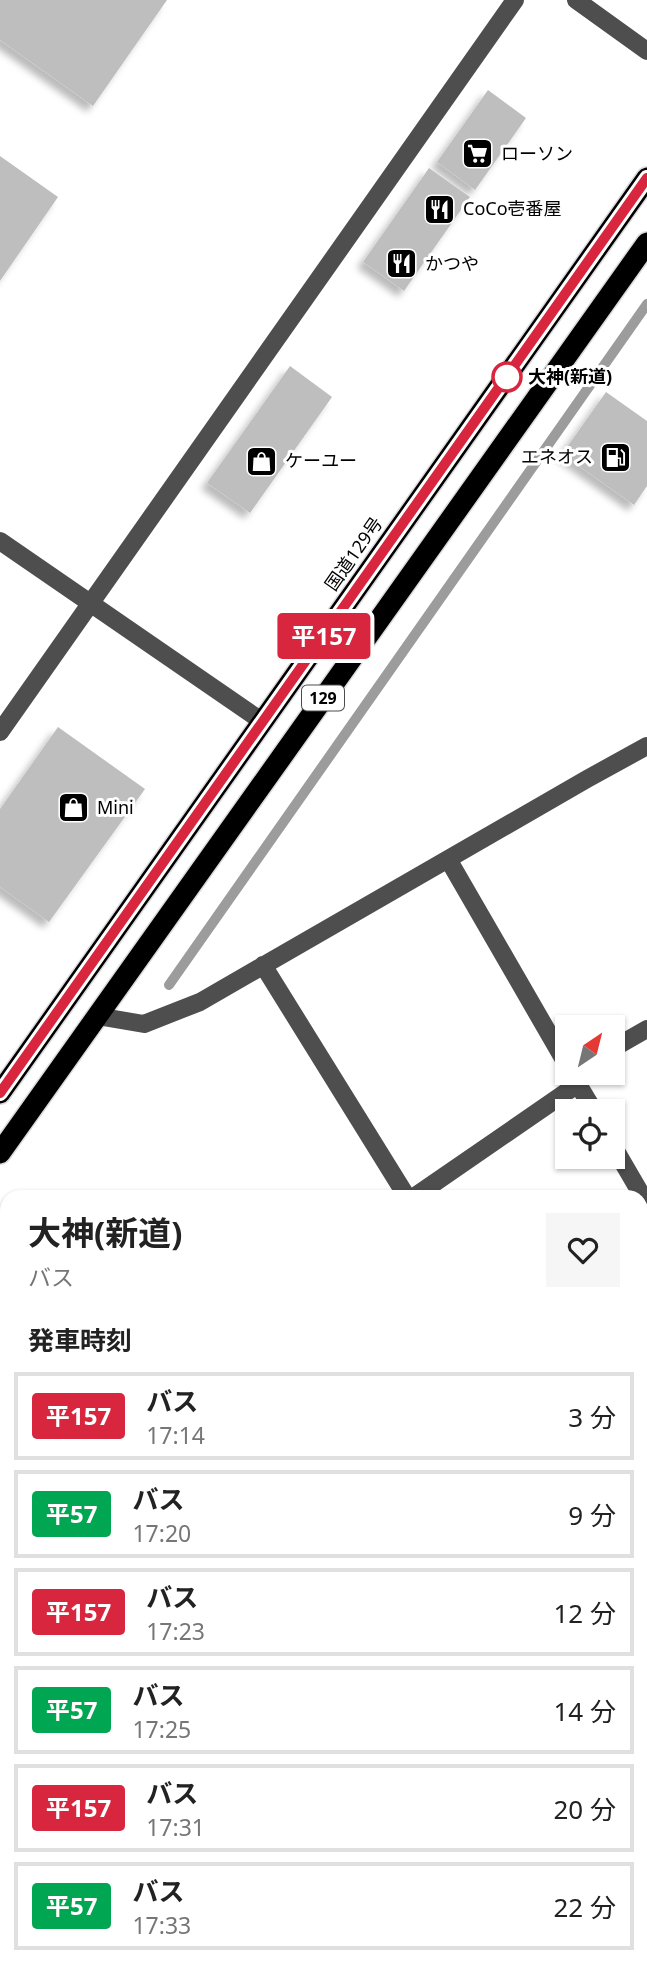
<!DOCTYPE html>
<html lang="ja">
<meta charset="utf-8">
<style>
body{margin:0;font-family:"Noto Sans","Noto Sans JP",sans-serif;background:#f6f6f6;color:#222;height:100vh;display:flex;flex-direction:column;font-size:26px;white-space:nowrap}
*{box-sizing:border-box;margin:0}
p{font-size:23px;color:#767676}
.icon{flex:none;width:38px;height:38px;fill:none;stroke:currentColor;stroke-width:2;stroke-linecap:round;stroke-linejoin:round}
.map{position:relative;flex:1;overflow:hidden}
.sheet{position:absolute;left:0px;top:1190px;width:648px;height:786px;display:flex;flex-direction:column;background:#fff;border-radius:21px 21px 0 0;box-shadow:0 2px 5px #0004}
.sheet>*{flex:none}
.badge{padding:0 14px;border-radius:5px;font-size:24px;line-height:46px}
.needle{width:46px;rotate:35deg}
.buttons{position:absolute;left:555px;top:1015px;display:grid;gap:14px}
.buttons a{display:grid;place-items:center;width:70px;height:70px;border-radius:0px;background:#fff;box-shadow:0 2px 5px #0004;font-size:35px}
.map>.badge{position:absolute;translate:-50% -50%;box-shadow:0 0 0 4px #fff}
h2{padding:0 28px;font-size:26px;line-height:63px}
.round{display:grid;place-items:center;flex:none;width:74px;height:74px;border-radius:0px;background:#f6f6f6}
.head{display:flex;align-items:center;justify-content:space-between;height:119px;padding:0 28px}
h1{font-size:33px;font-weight:700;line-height:52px}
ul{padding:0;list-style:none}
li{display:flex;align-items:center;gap:21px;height:88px;margin:0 14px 10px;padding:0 14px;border:4px solid #e0e0e0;border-radius:0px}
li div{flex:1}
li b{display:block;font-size:26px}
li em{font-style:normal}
li .badge{min-width:77px;font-weight:700;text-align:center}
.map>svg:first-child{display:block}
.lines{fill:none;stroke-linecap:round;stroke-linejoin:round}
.stream{stroke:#9c9c9c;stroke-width:10}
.building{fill:#bebebe;filter:url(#shadow)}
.highway-casing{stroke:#dbdbdb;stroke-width:24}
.minor{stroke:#4e4e4e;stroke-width:18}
.highway{stroke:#000;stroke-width:21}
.rail-casing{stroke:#000;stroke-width:8}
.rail{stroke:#fff;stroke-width:5;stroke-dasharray:16;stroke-linecap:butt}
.line-casing{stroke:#fff;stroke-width:16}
.line{stroke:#d7263d;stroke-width:10}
.stop-dot{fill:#fff;stroke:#d7263d;stroke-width:3.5}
.labels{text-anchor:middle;stroke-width:6;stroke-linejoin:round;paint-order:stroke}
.shield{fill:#fff;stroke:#4c4c4c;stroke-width:2}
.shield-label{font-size:16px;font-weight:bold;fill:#000}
.poi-label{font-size:18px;fill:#000;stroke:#fff;text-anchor:start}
.stop-label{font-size:18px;font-weight:bold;fill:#000;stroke:#fff;text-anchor:start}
.street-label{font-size:18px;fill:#000;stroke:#fff}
</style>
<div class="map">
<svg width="647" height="1975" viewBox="0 0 647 1975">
<defs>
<filter id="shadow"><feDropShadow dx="-6" dy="6" stdDeviation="3.5" flood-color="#0004"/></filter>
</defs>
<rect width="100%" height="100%" fill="#fff"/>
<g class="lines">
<path class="stream" d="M169,985L647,304"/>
</g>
<path class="building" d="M0,0H167L93,106L0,40Z
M488,90L526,118L475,190L437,162Z
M0,156L58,197L0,281Z
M429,168L470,197L404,291L363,262Z
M290,366L332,397L250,513L207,483Z
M606,392L647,421V486L634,505L562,454Z
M58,727L145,789L49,922L0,887V809Z"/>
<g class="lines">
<defs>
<path id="highway" d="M0,1093L647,178
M0,1153L647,243"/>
</defs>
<use href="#highway" class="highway-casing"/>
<path class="minor" d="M576,0L647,51
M0,541L263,722
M0,732L515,0
M448,859L567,1065
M263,965L407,1197
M97,1016L144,1024L200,1002L587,779L647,746
M612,1049L647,1029
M573,1076L594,1111
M612,1144L647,1204
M414,1197L578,1084
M640,1473H647
M0,1476L7,1471
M0,1553L7,1558
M640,1581H647
M0,1607L7,1599
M640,1718L647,1715
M640,1776L647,1785
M260,1969L264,1974
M585,1969L591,1975"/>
<use href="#highway" class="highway"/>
<defs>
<path id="rail" d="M640,1504L647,1503
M640,1524H647
M0,1539H7
M0,1562L7,1561"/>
</defs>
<use href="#rail" class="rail-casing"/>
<use href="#rail" class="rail"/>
</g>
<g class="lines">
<defs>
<path id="line" d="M0,1093L647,178"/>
</defs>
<use href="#line" class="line-casing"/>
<use href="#line" class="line"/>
</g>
<defs>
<symbol id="supermarket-square" viewBox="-11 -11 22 22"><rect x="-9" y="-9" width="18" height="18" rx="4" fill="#000" stroke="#fff"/><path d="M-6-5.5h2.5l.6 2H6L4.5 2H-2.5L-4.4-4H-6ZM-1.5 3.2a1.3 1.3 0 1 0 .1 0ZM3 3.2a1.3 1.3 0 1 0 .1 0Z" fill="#fff"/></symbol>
<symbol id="restaurant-square" viewBox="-11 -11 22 22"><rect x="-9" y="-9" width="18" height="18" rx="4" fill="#000" stroke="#fff"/><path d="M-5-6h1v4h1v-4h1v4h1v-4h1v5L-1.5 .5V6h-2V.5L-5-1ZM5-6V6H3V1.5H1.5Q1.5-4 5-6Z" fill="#fff"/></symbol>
<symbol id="fuel-square" viewBox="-11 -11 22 22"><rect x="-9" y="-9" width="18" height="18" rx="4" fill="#000" stroke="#fff"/><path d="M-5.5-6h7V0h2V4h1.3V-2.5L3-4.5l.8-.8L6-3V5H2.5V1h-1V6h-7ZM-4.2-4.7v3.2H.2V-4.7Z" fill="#fff"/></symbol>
<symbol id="shop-square" viewBox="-11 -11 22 22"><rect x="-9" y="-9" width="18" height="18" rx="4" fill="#000" stroke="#fff"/><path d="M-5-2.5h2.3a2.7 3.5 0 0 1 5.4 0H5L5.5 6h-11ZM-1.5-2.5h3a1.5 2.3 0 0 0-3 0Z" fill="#fff"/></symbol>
</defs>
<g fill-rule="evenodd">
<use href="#supermarket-square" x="460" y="136" width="35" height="35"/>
<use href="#restaurant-square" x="422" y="192" width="35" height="35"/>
<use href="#restaurant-square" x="384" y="246" width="35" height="35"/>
<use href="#fuel-square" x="598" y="440" width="35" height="35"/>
<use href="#shop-square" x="244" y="444" width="35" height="35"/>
<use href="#shop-square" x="56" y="790" width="35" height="35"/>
</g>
<circle class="stop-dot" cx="507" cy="377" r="14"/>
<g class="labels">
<rect class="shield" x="302" y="685.5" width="42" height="25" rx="5"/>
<g class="shield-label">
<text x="323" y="704">129</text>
</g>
<g class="poi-label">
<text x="501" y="160">ローソン</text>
<text x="463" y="215">CoCo壱番屋</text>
<text x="425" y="270">かつや</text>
<text x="593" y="463" text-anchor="end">エネオス</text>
<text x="285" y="467">ケーユー</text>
<text x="97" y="814">Mini</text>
</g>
<g class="stop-label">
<text x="528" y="383">大神(新道)</text>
</g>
<g class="street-label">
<text transform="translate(354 554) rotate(-55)" y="6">国道129号</text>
</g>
</g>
</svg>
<div class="buttons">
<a><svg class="needle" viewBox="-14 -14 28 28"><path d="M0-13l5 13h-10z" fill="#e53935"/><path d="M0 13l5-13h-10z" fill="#767676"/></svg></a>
<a><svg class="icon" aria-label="locate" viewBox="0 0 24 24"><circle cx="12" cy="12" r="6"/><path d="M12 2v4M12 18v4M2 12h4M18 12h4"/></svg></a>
</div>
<b class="badge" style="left:324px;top:636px;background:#d7263d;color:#fff">平157</b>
<section class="sheet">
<div class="head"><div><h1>大神(新道)</h1><p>バス</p></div><a class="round"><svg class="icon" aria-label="heart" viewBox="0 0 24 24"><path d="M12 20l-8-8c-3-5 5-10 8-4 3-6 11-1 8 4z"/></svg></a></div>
<h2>発車時刻</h2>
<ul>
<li><span class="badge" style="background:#d7263d;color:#fff">平157</span><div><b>バス</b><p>17:14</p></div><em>3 分</em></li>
<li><span class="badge" style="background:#00a651;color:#fff">平57</span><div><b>バス</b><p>17:20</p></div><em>9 分</em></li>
<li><span class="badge" style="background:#d7263d;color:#fff">平157</span><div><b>バス</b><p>17:23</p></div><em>12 分</em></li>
<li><span class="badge" style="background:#00a651;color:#fff">平57</span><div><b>バス</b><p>17:25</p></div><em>14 分</em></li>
<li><span class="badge" style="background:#d7263d;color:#fff">平157</span><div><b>バス</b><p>17:31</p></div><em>20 分</em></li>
<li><span class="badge" style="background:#00a651;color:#fff">平57</span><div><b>バス</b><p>17:33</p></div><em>22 分</em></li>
</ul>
</section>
</div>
